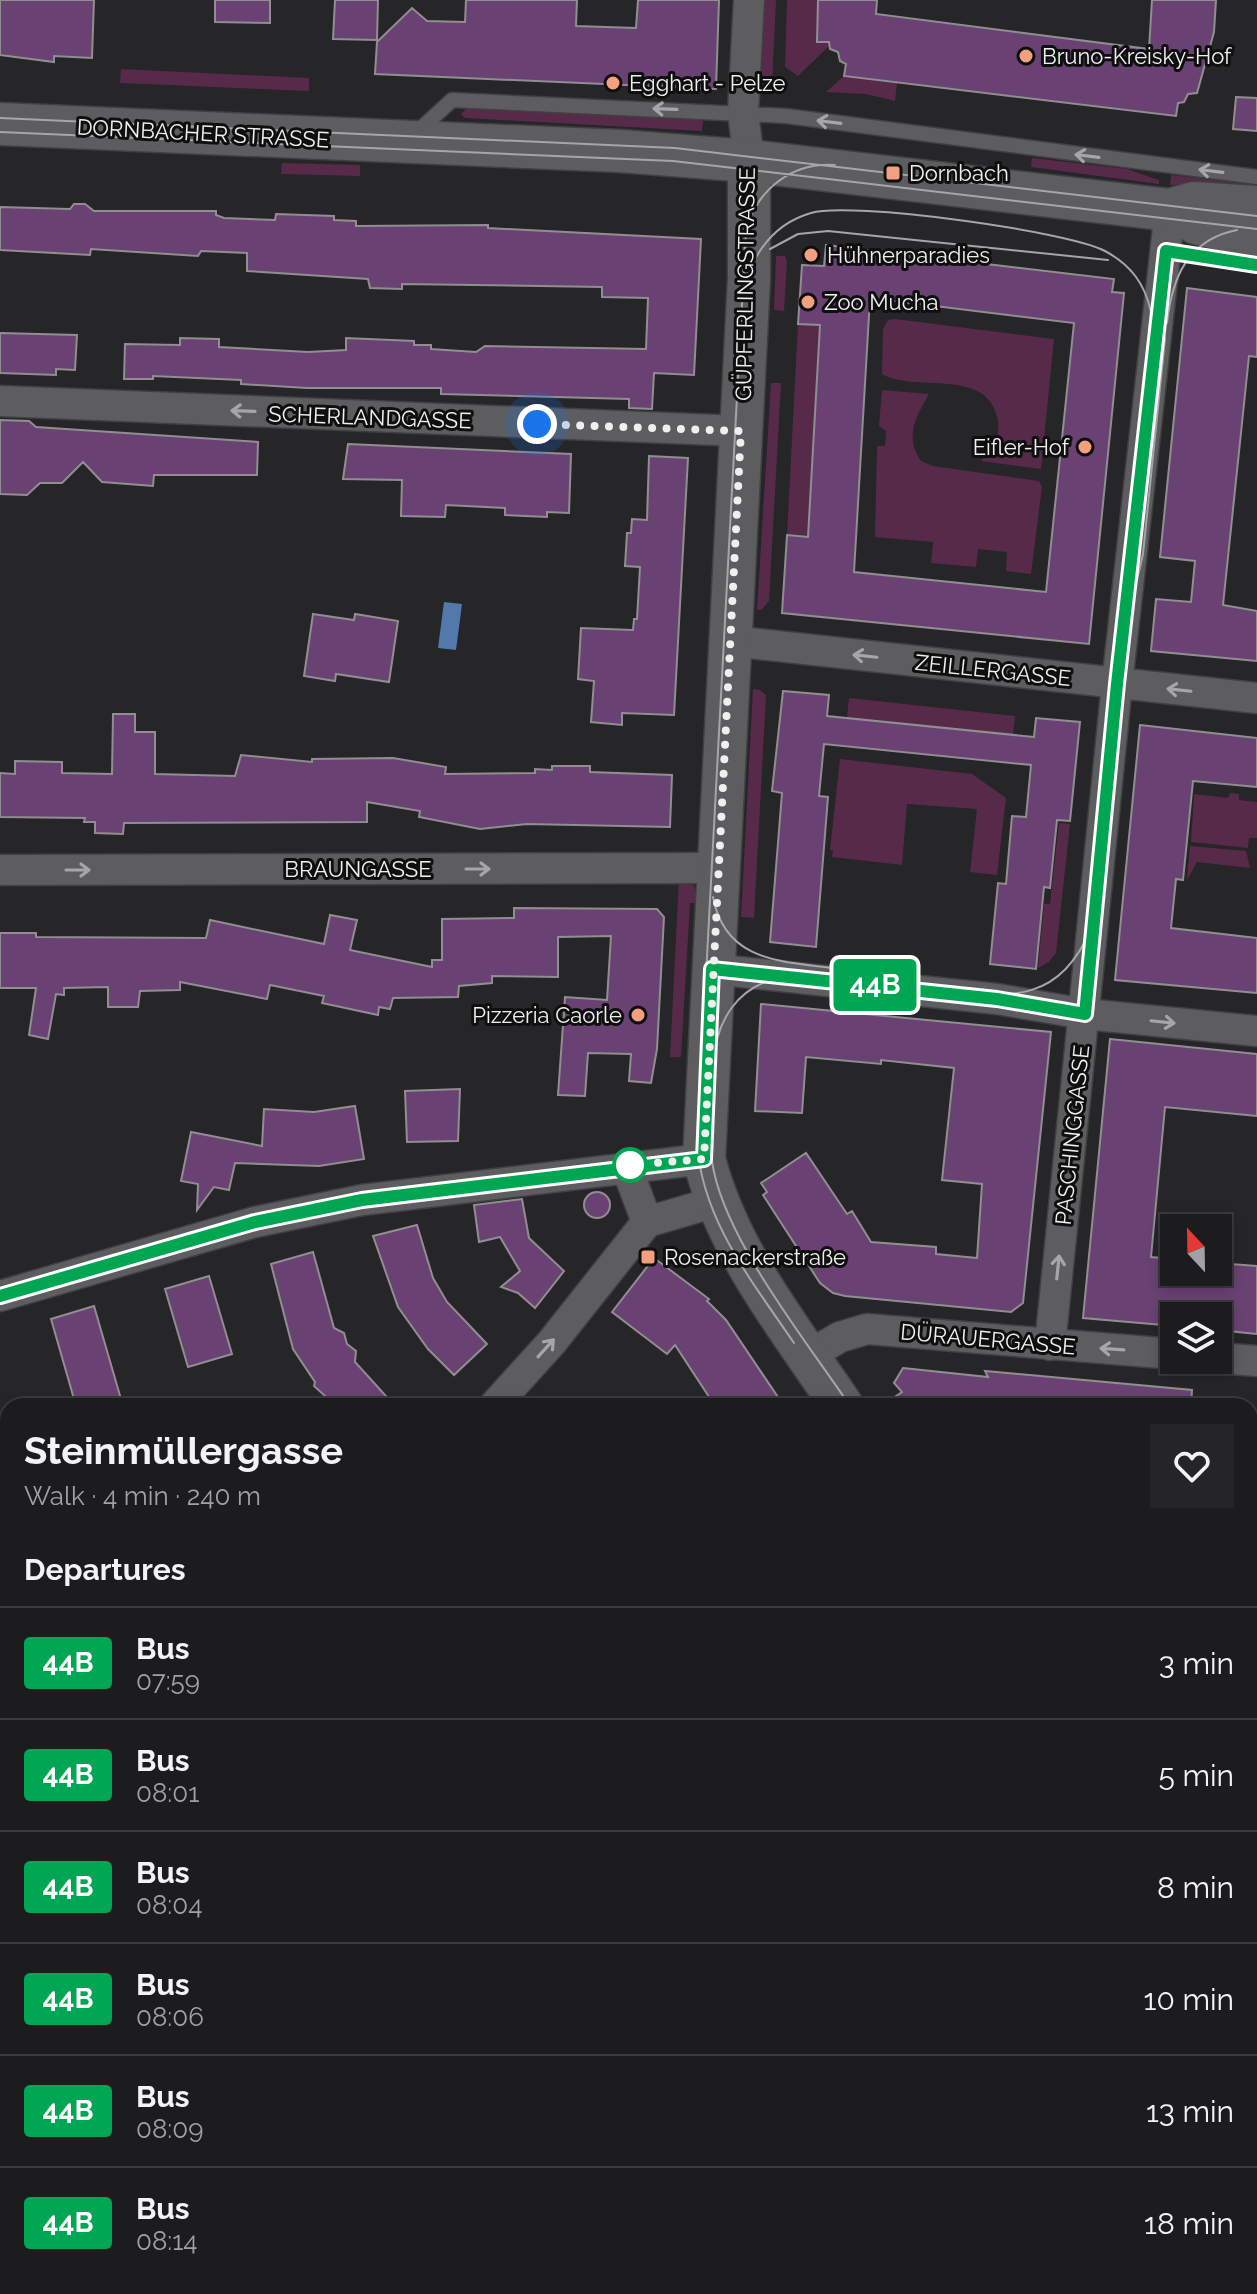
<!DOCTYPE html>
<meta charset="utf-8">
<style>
body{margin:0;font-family:Raleway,sans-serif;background:#252527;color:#f1f3f6;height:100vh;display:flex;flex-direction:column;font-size:30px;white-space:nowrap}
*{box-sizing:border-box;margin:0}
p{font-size:26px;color:#a0a1a4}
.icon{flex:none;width:44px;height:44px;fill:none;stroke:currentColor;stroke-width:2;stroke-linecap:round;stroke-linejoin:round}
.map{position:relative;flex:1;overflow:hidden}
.drawer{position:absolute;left:0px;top:1398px;width:1258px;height:896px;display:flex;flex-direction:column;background:#1c1c1e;border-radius:24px 24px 0 0;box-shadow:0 4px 12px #0003,0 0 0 2px #3a3a3c}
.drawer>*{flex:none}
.badge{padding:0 16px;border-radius:6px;font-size:28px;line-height:52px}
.needle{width:52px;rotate:338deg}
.fabs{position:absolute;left:1160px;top:1214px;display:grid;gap:16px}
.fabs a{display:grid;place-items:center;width:72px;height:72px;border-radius:0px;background:#1c1c1e;box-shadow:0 4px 12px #0003,0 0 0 2px #3a3a3c;font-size:40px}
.you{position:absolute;width:40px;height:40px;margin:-20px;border:6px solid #fff;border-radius:50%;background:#1a73e8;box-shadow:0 0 0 12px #1a73e833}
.map>.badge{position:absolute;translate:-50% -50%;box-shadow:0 0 0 4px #fff}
h2{padding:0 24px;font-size:30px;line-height:72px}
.round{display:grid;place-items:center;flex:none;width:84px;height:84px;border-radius:0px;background:#252527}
.headline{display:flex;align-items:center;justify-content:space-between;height:136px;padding:0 24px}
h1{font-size:38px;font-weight:700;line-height:60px}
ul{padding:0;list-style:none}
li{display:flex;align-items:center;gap:24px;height:112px;padding:0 24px;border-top:2px solid #3a3a3c}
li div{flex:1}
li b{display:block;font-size:30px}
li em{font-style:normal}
li .badge{min-width:88px;font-weight:700;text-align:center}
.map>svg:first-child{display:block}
.green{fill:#572a4a}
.water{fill:#5378ac}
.building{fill:#694273;stroke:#908e90;stroke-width:2;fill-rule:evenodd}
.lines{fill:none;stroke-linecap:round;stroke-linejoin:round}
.lane-casing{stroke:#404041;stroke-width:17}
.street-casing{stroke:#404041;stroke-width:33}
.secondary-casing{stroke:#404041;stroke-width:45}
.lane{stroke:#5d5c5f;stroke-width:14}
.street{stroke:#5d5c5f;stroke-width:30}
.secondary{stroke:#5d5c5f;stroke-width:42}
.tram{stroke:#a6a5a7;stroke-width:2}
.oneway{stroke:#a6a6a8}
.line-casing{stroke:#fff;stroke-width:18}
.line{stroke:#00a651;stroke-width:12}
.walk{stroke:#efeff0;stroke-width:8;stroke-dasharray:0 14.4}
.poi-dot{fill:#f3a081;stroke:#0f0f10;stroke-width:3}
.stop-dot{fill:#fff;stroke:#00a651;stroke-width:4}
.labels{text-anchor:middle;stroke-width:6;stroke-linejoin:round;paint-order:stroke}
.poi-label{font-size:22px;fill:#efeff0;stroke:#0f0f10;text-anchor:start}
.street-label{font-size:22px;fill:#efeff0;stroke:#0f0f10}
</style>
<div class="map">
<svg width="1257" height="2294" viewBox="0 0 1257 2294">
<rect width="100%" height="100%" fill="#262528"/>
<path class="green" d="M764,0H776L772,86H761Z
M787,0H818L817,41L829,42V46L798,76L785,67Z
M121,69L309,78V91L120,83Z
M844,76L897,83L895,101L866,94L826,92Z
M468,107L703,119L702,131L465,118L461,114Z
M1032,158L1127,169L1159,180V184L1031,167Z
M282,163L360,165V176L281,174Z
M1171,175L1257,185V196L1170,185Z
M776,256H785L787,261L784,311L774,310Z
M895,319L1054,339L1041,469L981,461C993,448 1002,436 997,417C986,367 914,393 882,374L883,329L888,320Z
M798,324L820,325L808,537L787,535Z
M771,383H781L769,601L761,610H757Z
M882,390L929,394C916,417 904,436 921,461L933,466L1039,481L1042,487L1031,574L1006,571L1007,552L978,549L976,567L931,563L933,542L875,537L877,446H885L886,431L879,426Z
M753,689L760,690L766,695L754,918L741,917Z
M849,698L1015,716L1013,735L847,718Z
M840,759L972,774L1006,798L997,875L970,872L977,809L907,804L902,865L832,857L833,850H830Z
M1230,793L1239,794V800L1257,802V838H1249L1248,848L1191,842L1194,794L1228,798Z
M1059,823L1070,824L1056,953L1049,962L1038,968L1044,904H1050Z
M1190,846L1246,851L1250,868L1197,862L1187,880Z
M679,878L694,886L697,903H690L681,1057H670Z
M1257,1842V1937L1250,1925V1846Z
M8,1968V2286H237L218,2294H0V1972Z
M400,2286H583L587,2294H382Z
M710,2286H771L775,2294H693Z
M921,2286H967L975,2294H924Z"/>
<path class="water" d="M444,602L462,604L456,650L438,648Z"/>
<path class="building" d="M0,0H94L92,58L54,56V62L0,55Z
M215,0H270V23L215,22Z
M335,0H378L377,40L333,39Z
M466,0H577L576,26L636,28L638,0H719L716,89L375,74L377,42L412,8L427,21L465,22Z
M818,0H877L876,14L1149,49L1152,0H1216L1214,32L1197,93L1188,94L1184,102L1178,103L1176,116L844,76L846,64L840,61L838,52L830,49L829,42H817Z
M1236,97L1257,98V131L1233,129Z
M74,204H85L94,211H216V215L224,218L275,220L276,214L334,216V220L356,221V226L488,225V228L701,239L694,375L654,373L652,409L629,408V399L441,394V388H307L241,384V380L153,376V379H124L125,344L180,345V338L219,339V347L308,352L346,350V338L414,341V345H431V349L476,352L485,346L646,349L648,298L602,297V287L402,284V289L370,288L368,279L247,271V253L201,251L198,256L91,249L90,255L0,250V207L70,209Z
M826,245L1114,279L1112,292L1124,293L1089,644L782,613L787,535L808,537L820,325L798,324L802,265L824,266ZM870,298L1074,323L1046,592L854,572Z
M1187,288L1257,297V357L1249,356L1223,605L1257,611V661L1151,651L1156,599L1191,602L1195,561L1160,557Z
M0,333L77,335L75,370L56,369V375L0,373Z
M0,420L29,421L36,427L258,442L257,475H154L153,486L102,482L83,462L62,483H40L27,495L0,494Z
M348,444L571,454L569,513L547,512V517L505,515V508L446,505L445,517L401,516L402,480L343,479Z
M649,456L688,458L674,715L622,713V725L591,722L594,681L578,679L581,628L633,630L634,619H637L640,567L625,566L627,533H631L632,519L647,520Z
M313,614L354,620L355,614L398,621L389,682L336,674L335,681L304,676Z
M783,691L829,695L827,716L1034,737L1036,718L1080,722L1070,821L1057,820L1050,888L1044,887L1036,969L990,964L998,883L1006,884L1012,816L1026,817L1031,765L824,744L819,796L828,797L816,947L770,942L782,793L772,791Z
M113,714H135V732H155V774L235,776L241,755L312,762V759L393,758L446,767L445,774L535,773V769L552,770V766H590V772L672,775L670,827L527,824L480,829L419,817L420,811L367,802V822L124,823L123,834L95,833V822H84L85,818L0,817V773L15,774V761L62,762V773L112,774Z
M1140,725L1257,738V787L1193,781L1183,880L1176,879L1171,928L1257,938V993L1115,980Z
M514,908L657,909L664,917L657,1049L651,1083L629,1081L631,1054L588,1053L585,1096L558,1095L565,997L607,1000L611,936L558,937V977L492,976V983L459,986L458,997L393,998L390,1009L379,1007L378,1015L322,1003L324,996L270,985L267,999L180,982V990L140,991L138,1007H108V987L64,988V995L56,994L48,1039L29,1035L36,988H0V933H36V937L206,938L210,920L324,944L330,915L357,920L350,950L432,967V960H442V919L514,918Z
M761,1004L1051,1032L1023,1303L1011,1312L845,1296L833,1293L820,1283L763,1195L767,1192L761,1183L806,1153L847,1214L852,1211L871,1242L936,1247V1254L977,1258L982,1184L942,1180L954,1068L881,1060V1064L806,1057L802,1113L755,1111Z
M1110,1039L1257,1054V1116L1165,1107L1151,1257L1174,1259V1272H1218V1263L1257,1266V1334L1218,1330V1316H1174V1326L1083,1318Z
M460,1089L458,1141L407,1142L405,1091Z
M355,1106L364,1159L319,1166L235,1163L229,1190L214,1187L197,1210L198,1184L181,1181L191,1132L262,1146L264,1109L314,1112Z
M584 1205a13 13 0 1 1 26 0a13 13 0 1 1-26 0Z
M522,1199L529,1238L564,1271L535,1308L518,1293L501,1287L520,1271L500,1237L479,1242L474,1205Z
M417,1225L433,1278L447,1302L487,1344L454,1375L428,1349L398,1307L373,1236Z
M313,1252L334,1328L344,1333L347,1344L356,1351L355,1362L395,1406H336L314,1386L315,1382L293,1349L271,1264Z
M654,1258L709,1299L707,1301L726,1320L784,1406H715L675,1345L667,1354L612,1312Z
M209,1276L232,1354L188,1367L165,1289Z
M94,1306L123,1406H76L51,1319Z
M903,1368L988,1377L985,1371L1192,1390L1191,1406H881L902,1392L894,1383Z"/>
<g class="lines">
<defs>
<path id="lane" d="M415,134L452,100L786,116L1257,177
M1166,251L1257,265
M0,2285L2,2282"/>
<path id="street" d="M749,161L743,112L749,0
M0,401L741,431
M730,641L1257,698
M0,870L717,868
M712,969L997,999L1085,1014L1257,1031
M626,1166L647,1222
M0,1296L255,1222L362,1200L704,1159
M1050,1345L1117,684L1170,210
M808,1356L840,1337L867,1329L1174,1354
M1218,1358L1257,1361
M494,1406L552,1342L647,1222L715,1202
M1250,1809L1257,1804
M0,1937L8,1932
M887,2286L891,2294
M318,2294L336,2286"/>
<path id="secondary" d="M0,124L620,151L749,161L1170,210L1194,203L1257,207
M749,161V278L704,1159C728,1252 789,1327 842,1406
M1196,223L1257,238
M1250,2038L1257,2050"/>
</defs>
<use href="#lane" class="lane-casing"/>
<use href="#street" class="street-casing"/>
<use href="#secondary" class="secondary-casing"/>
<use href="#lane" class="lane"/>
<use href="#street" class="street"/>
<use href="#secondary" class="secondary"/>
<path class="tram" d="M0,118L675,148L1257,216
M0,132L673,161L1257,229
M770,249L798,234L828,231L1108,260
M742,292C752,256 772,224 811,213C849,201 1068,231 1105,251C1131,265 1145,284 1151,312L1093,925C1059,1004 1013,998 938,990C906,987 874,984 842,981C823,979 801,974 782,977C737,986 716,1021 713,1064C711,1100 706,1136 714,1172C730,1246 807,1342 850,1406
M1167,323C1172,278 1187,240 1237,230
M1134,593L1143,554L1165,339L1156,300
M713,897C728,978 812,957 871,976
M794,1343C752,1281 702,1220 697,1143L746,229C758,189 792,162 835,165
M1250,2025L1257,2037
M1250,2051L1257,2063"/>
</g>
<defs><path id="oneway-shaft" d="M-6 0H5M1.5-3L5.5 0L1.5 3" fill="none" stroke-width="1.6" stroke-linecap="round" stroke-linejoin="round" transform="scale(2)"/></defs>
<g class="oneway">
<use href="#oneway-shaft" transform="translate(665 109) rotate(-178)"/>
<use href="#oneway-shaft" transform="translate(829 122) rotate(-173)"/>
<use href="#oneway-shaft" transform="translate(1087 156) rotate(-173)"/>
<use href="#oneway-shaft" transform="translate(1211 171) rotate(-173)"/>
<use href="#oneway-shaft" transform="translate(243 411) rotate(-178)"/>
<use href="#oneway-shaft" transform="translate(865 656) rotate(-174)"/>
<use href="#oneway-shaft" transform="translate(1179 690) rotate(-174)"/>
<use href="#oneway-shaft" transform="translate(478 869)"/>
<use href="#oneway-shaft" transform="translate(78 870)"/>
<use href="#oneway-shaft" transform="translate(1163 1022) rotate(6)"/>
<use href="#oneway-shaft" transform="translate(1058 1267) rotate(-84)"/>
<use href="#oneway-shaft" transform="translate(546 1348) rotate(-48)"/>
<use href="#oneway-shaft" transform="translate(1112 1349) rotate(-176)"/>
</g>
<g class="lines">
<defs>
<path id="line" d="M0,1296L255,1222L362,1200L704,1159L712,969L997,999L1085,1014L1117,684L1166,251L1257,265"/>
</defs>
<use href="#line" class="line-casing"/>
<use href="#line" class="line"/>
<path class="walk" d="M537,424L741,431L704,1159L630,1165"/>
</g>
<g class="poi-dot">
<circle cx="1026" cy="56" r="8"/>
<circle cx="613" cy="83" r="8"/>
<rect x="885" y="165" width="16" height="16" rx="4"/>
<circle cx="811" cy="255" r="8"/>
<circle cx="808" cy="302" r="8"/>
<circle cx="1085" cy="447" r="8"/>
<circle cx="638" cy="1015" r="8"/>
<rect x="640" y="1249" width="16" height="16" rx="4"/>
</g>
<circle class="stop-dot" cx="630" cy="1165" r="16"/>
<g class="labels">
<g class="poi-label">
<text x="1042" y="64">Bruno-Kreisky-Hof</text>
<text x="629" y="91">Egghart - Pelze</text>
<text x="909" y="181">Dornbach</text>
<text x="827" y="263">Hühnerparadies</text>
<text x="824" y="310">Zoo Mucha</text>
<text x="1069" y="455" text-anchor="end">Eifler-Hof</text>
<text x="622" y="1023" text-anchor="end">Pizzeria Caorle</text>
<text x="664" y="1265">Rosenackerstraße</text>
</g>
<g class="street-label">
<text transform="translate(203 133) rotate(3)" y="8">DORNBACHER STRASSE</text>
<text transform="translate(745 284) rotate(-89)" y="8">GÜPFERLINGSTRASSE</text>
<text transform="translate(370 417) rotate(2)" y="8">SCHERLANDGASSE</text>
<text transform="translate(993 670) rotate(6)" y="8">ZEILLERGASSE</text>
<text x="358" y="877">BRAUNGASSE</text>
<text transform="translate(1072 1135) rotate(-84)" y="8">PASCHINGGASSE</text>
<text transform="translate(988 1339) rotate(5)" y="8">DÜRAUERGASSE</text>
</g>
</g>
</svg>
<div class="fabs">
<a><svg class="needle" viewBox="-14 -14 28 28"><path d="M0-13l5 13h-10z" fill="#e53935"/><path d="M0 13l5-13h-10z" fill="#a0a1a4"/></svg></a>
<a><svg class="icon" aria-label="layers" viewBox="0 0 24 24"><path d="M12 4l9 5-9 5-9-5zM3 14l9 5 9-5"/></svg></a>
</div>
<div class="you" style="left:537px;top:424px"></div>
<b class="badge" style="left:875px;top:985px;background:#00a651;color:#fff">44B</b>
<section class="drawer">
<div class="headline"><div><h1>Steinmüllergasse</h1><p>Walk · 4 min · 240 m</p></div><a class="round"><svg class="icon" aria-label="heart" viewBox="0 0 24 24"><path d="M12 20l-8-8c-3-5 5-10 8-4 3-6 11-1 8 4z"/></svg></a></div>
<h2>Departures</h2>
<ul>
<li><span class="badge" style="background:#00a651;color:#fff">44B</span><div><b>Bus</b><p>07:59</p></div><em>3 min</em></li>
<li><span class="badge" style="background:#00a651;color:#fff">44B</span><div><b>Bus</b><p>08:01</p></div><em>5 min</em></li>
<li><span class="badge" style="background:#00a651;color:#fff">44B</span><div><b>Bus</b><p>08:04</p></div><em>8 min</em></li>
<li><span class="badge" style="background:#00a651;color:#fff">44B</span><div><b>Bus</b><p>08:06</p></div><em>10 min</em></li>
<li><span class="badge" style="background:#00a651;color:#fff">44B</span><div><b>Bus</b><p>08:09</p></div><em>13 min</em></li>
<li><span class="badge" style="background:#00a651;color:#fff">44B</span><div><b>Bus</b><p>08:14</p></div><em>18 min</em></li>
</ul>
</section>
</div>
